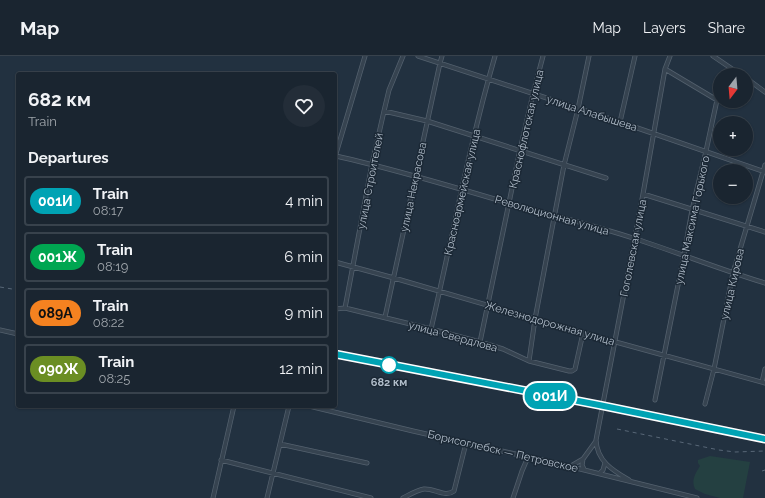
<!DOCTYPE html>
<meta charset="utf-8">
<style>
body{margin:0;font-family:Raleway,sans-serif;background:#232d38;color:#f1f3f6;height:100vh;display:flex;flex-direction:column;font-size:15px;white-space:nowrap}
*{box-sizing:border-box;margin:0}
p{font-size:13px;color:#9fa5ab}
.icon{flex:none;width:22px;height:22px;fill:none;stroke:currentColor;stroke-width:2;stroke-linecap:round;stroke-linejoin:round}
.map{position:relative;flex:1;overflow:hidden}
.details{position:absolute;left:16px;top:16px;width:321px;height:336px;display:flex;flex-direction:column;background:#1a2530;border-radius:4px;box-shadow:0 1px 3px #0004,0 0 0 1px #38424c}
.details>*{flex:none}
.badge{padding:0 8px;border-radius:13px;font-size:14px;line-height:26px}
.needle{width:26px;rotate:196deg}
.controls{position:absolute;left:713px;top:12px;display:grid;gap:8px}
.controls a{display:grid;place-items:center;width:40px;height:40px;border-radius:50%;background:#1a2530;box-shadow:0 1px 3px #0004,0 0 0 1px #38424c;font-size:20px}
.map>.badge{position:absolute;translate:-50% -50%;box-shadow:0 0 0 2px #fff}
h2{padding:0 12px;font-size:15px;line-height:36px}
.round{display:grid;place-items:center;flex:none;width:42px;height:42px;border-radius:21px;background:#232d38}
.head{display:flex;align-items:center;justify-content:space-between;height:68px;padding:0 12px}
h1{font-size:19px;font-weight:700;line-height:30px}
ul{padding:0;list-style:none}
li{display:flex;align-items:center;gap:12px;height:50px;margin:0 8px 6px;padding:0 4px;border:2px solid #38424c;border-radius:4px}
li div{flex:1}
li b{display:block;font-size:15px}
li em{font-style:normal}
li .badge{min-width:44px;font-weight:700;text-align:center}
header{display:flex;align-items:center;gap:24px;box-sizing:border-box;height:56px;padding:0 20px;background:#1a2530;border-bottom:1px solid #38424c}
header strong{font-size:19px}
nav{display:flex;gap:22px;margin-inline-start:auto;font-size:14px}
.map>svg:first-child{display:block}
.green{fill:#244041}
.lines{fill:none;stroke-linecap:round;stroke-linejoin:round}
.minor-casing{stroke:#54616e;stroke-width:5}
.minor{stroke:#364350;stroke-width:3.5}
.rail{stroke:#586777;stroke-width:1;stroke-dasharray:4 4;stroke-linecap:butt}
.line-casing{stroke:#fff;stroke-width:9}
.line{stroke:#00a3b4;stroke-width:6}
.stop-dot{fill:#fff;stroke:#00a3b4;stroke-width:2}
.labels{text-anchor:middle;stroke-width:3;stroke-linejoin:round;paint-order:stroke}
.street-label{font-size:11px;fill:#b2becb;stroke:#1b2835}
.stop-label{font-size:11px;font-weight:bold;fill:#b2becb;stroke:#1b2835}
</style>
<header>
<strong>Map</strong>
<nav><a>Map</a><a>Layers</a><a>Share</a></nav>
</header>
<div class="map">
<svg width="765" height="442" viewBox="0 0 765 442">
<rect width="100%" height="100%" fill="#223140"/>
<path class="green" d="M710,400L750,406L743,442H720L705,438L695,433C691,424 695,418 700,410L698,407V404Z"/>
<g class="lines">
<defs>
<path id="minor" d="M418,0L620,66L765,116
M713,0L741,19
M746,22L765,36
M384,55L427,65L606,122
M620,66L635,0
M336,100C394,113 451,130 508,147C551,159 594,169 636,183C679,197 722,214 765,227
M335,101L365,0
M643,138L765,176
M335,206L394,222L583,277L765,327
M345,252L372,108L384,55L389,34L403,0
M335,253L345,252L431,273L480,286L503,293L529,305L569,315H572L575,313L583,277
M385,261C404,177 421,92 440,7L442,0
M431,273C452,182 469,90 495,0
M0,274L18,278
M480,286L520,94L533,38L543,0
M529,305L535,263L564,109L578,53L589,0
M762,326L765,313
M655,344L684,199L692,154L706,95L717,44L665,13
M705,348L714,313L733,217L765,109
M309,350L413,375L564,409L697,442
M280,388L367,407
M583,403L582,409L584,413
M221,404L371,442
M571,410L583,403L596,385
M600,417L603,414L605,407
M629,424C612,414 597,405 596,384L643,138L665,13L670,0
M213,442L234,350
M267,442L289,350
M403,442C409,439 417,434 424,433C434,432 445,442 454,435L466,387
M513,442L522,415L528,401"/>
</defs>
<use href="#minor" class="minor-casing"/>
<use href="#minor" class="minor"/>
<path class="rail" d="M0,231L18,234
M335,298L599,349L765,383
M617,373L719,394L735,396L765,395
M762,415L765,414"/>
</g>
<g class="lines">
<defs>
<path id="line" d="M335,298L599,349L765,383"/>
</defs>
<use href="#line" class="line-casing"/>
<use href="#line" class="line"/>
</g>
<circle class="stop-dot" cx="389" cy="309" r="8"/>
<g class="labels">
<g class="street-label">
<text transform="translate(592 57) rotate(18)" y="4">улица Алабышева</text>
<text transform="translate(526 73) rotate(-77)" y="4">Краснофлотская улица</text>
<text transform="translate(370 125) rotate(-79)" y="4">улица Строителей</text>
<text transform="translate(413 131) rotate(-78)" y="4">улица Некрасова</text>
<text transform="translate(462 136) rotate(-77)" y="4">Красноармейская улица</text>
<text transform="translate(552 159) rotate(16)" y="4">Революционная улица</text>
<text transform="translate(692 164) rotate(-78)" y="4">улица Максима Горького</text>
<text transform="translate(633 192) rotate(-79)" y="4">Гоголевская улица</text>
<text transform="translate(732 228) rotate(-77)" y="4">улица Кирова</text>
<text transform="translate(550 267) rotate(16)" y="4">Железнодорожная улица</text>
<text transform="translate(453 280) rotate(15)" y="4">улица Свердлова</text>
<text transform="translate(503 395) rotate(13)" y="4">Борисоглебск — Петровское</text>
</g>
<g class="stop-label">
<text x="389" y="330">682 км</text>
</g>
</g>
</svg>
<div class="controls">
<a><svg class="needle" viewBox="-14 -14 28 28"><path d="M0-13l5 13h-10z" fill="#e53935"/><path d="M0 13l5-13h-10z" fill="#9fa5ab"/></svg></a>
<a>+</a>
<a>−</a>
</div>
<b class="badge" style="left:550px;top:340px;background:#00a3b4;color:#fff">001И</b>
<section class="details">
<div class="head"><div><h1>682 км</h1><p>Train</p></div><a class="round"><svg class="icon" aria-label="heart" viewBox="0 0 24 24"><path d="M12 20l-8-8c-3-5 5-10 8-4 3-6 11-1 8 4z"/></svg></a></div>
<h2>Departures</h2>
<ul>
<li><span class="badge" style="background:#00a3b4;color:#fff">001И</span><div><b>Train</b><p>08:17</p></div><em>4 min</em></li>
<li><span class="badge" style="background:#00a651;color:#fff">001Ж</span><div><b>Train</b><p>08:19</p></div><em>6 min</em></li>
<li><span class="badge" style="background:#f58220;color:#111">089А</span><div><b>Train</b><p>08:22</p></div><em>9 min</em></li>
<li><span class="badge" style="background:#6b8e23;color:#fff">090Ж</span><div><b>Train</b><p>08:25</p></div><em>12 min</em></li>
</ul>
</section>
</div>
